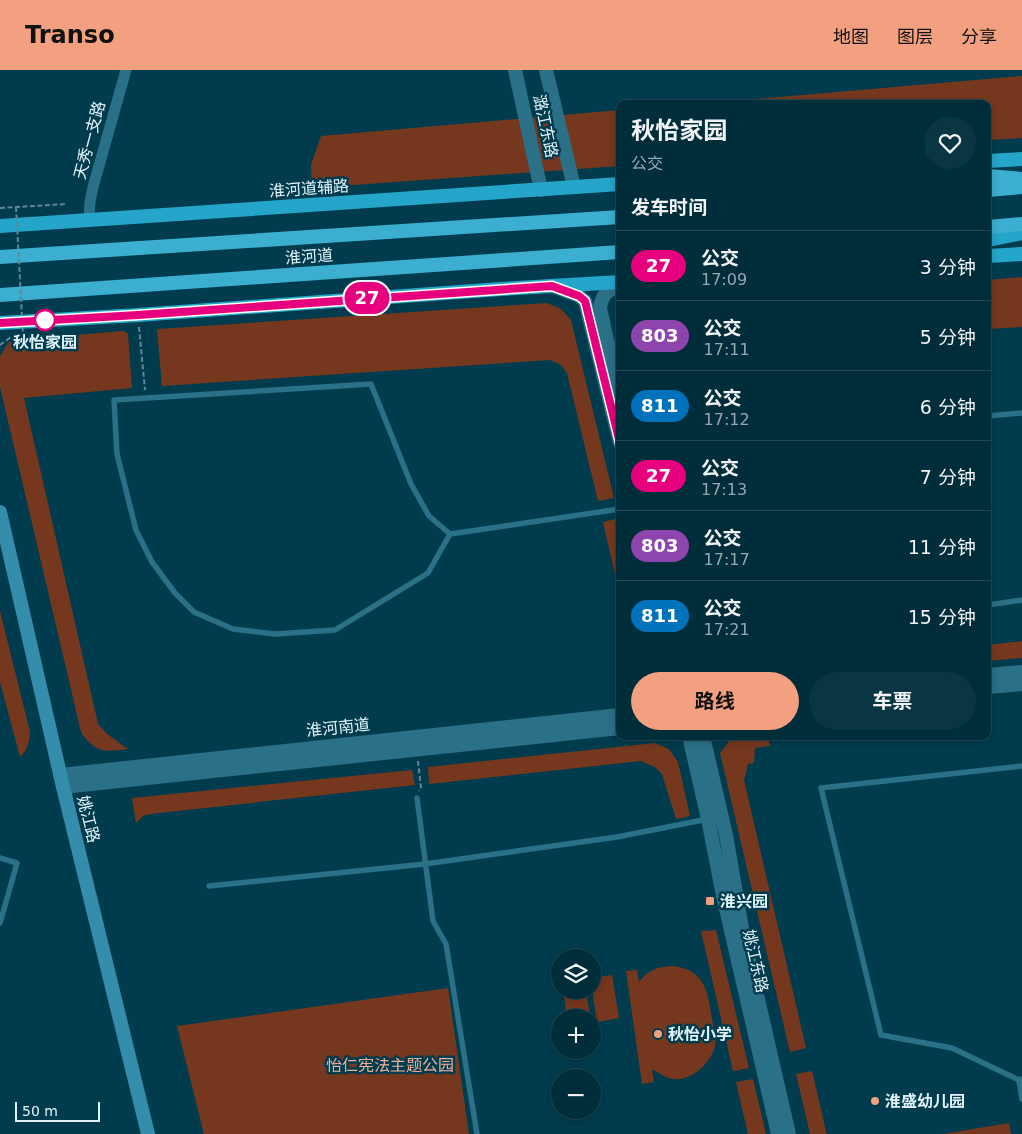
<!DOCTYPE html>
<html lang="zh">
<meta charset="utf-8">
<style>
body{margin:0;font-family:"DejaVu Sans","Noto Sans SC",sans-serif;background:#0a3542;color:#f1f3f6;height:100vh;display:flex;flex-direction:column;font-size:19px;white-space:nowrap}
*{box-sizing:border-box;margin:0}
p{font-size:16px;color:#95a8af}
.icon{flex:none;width:28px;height:28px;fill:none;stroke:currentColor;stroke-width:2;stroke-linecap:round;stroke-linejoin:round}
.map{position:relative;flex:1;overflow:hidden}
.details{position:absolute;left:616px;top:30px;width:375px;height:640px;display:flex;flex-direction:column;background:#002d3a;border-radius:10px;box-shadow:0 2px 8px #0003,0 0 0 1px #224954}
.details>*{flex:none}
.badge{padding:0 10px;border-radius:16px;font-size:18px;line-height:32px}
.controls{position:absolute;left:551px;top:879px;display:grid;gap:10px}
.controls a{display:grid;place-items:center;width:50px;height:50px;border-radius:50%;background:#002d3a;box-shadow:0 2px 8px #0003,0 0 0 1px #224954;font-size:25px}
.scale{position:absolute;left:15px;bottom:12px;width:85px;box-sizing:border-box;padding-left:5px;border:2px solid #e1f3fa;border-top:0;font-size:14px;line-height:18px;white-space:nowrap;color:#e1f3fa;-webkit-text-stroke:4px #003c4d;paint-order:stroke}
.map>.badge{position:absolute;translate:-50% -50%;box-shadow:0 0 0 2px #fff}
h2{padding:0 15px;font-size:19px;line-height:45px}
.round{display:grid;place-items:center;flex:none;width:52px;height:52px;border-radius:26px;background:#0a3542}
.headline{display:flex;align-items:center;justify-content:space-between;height:85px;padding:0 15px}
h1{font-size:24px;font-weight:700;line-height:38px}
.cta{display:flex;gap:10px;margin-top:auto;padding:10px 15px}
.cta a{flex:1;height:58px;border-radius:30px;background:#f2a080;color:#111;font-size:20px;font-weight:700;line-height:58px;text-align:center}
.cta a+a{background:#0a3542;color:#f1f3f6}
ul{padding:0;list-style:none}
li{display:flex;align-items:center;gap:15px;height:70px;padding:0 15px;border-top:1px solid #224954}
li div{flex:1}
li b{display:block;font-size:19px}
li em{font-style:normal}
li .badge{min-width:55px;font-weight:700;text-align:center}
header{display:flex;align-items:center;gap:30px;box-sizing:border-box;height:70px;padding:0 25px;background:#f2a080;color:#111}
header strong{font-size:24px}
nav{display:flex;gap:28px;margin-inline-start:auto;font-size:18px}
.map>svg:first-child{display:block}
.green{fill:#75381e}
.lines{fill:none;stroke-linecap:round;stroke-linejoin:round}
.path{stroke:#5e8895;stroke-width:2;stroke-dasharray:5 2.5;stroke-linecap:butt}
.service{stroke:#2a7086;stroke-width:5.5}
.minor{stroke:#2a7086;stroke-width:11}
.tertiary{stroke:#2a7086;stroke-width:14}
.secondary{stroke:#348daa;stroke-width:14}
.primary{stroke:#24a5c9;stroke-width:14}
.trunk{stroke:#3caed0;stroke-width:14}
.path-bridge{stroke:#5e8895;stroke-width:2;stroke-dasharray:5 2.5;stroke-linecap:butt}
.line-casing{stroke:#fff;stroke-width:11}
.line{stroke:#e6007e;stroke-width:8}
.stop-dot{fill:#fff;stroke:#e6007e;stroke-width:2.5}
.poi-dot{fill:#f2a080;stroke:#003c4d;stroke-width:2}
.labels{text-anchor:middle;stroke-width:5;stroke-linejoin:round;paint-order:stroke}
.street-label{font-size:16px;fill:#e1f3fa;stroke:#003c4d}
.stop-label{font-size:16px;font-weight:bold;fill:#e1f3fa;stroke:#003c4d}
.poi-label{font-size:16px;font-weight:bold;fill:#e1f3fa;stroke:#003c4d;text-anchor:start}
.park-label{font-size:16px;fill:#f1b096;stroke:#003c4d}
</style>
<header>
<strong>Transo</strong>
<nav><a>地图</a><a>图层</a><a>分享</a></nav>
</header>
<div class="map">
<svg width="1022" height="1064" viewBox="0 0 1022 1064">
<rect width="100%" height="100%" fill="#003c4d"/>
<path class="green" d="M1022,6V68L988,70V34H698Z
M620,40V96L312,118L311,95L321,66Z
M1022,207V257L988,259V210Z
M547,233L561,239L571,250L614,428L598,431L567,303L561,295L550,290L162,316L157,259Z
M122,261L126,262L128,264L132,318L24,328L98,654L107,664L128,679C104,682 95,683 81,662L0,317V286L9,272L18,270Z
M620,448V526L603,452Z
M0,541L30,662C29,672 28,680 20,687L0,612Z
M1022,571V588L988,591V575Z
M741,666H768L770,676L755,678L754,693L748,694L744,710L806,978L790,982L720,683L730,670Z
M655,673L669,679L678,692L690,746L676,749L662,704L655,697L641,691L429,714L428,697Z
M412,700L415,715L150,744L143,746L136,753L132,728Z
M716,860L749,998L733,1001L701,861Z
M672,896C705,899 708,922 712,949C713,957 717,968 715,976C711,993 692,1011 673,1009C665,1008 658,1002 652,999L654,1012L642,1014L626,901L637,900L639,912C648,900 657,897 672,896Z
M612,905L619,948L597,952L592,920L593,908Z
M448,918L469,1064H204L177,956Z
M563,920H586L590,947H567Z
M812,1001L826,1061L827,1064H810L796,1004Z
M753,1009L766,1064H748L736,1012Z
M1009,1053L1011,1064H943Z"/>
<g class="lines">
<path class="path" d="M0,138L67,134
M139,257L145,320
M0,275L11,267L17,265
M418,691L421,718L419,721"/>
<path class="service" d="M988,346L1022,343
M450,464L428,503L335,560L275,564L233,559L194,542L175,523L152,492L136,460L117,384L114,330L371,314L411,414L429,446L450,464L620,439
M988,535L1022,530
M417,728L433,851L446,874L477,1064
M0,788L17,793L0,853
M209,816L425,794L617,767L708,749
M1022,1009L1019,1010L1022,1029
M1019,1010L952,978L881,965L821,718L1022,696"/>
<path class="minor" d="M89,150L90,132L93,117L126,0"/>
<path class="tertiary" d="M515,0L541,120
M546,0L574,117
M620,215C608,220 602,224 600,238L620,328
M553,216L579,226L585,231L620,373
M988,605L1022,602
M988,617L1022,614
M689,666L708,749L723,826L778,1064
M703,666L726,765L743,864L789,1064
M60,705L620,645
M63,717L620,658"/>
<path class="secondary" d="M0,442L63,717L148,1064"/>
<path class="primary" d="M988,91L1022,89
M0,156L620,114
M988,170L1022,163
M988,186L1022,184
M0,253L138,245L501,219L620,212"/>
<path class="trunk" d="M988,106L1022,109
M988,120L1022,117
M988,157L1022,154
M0,187L620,147
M0,225L620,182"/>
<path class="path-bridge" d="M16,137L23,265"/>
</g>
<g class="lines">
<defs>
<path id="line" d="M0,253L138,245L552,216L579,226L585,231L620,373"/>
</defs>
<use href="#line" class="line-casing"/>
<use href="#line" class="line"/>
</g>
<circle class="stop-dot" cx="45" cy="250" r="10"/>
<g class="poi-dot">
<rect x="705" y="826" width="10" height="10" rx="2.5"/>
<circle cx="658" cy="964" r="5"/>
<circle cx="875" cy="1031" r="5"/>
</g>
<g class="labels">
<g class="street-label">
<text transform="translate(546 56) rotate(78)" y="6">潞江东路</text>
<text transform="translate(89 70) rotate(-75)" y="6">天秀一支路</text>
<text transform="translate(309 118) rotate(-4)" y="6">淮河道辅路</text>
<text transform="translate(309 186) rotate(-4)" y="6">淮河道</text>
<text transform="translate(338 657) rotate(-6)" y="6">淮河南道</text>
<text transform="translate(89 749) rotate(76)" y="6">姚江路</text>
<text transform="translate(756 891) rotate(77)" y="6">姚江东路</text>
</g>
<g class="stop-label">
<text x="45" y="278">秋怡家园</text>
</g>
<g class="poi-label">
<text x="720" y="837">淮兴园</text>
<text x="668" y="970">秋怡小学</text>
<text x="885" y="1037">淮盛幼儿园</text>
</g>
<g class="park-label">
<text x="390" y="1001">怡仁宪法主题公园</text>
</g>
</g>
</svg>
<div class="controls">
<a><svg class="icon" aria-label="layers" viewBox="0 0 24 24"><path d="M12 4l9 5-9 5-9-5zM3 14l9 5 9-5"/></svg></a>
<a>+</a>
<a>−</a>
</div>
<div class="scale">50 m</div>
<b class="badge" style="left:367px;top:228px;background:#e6007e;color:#fff">27</b>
<section class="details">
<div class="headline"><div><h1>秋怡家园</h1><p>公交</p></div><a class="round"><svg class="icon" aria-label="heart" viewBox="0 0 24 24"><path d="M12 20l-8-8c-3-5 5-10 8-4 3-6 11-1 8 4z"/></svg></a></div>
<h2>发车时间</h2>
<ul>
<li><span class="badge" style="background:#e6007e;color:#fff">27</span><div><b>公交</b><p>17:09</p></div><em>3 分钟</em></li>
<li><span class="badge" style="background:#8e44ad;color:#fff">803</span><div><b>公交</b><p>17:11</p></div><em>5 分钟</em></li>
<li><span class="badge" style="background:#0072bc;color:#fff">811</span><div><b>公交</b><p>17:12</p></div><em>6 分钟</em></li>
<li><span class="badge" style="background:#e6007e;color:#fff">27</span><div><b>公交</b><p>17:13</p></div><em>7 分钟</em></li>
<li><span class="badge" style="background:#8e44ad;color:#fff">803</span><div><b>公交</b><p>17:17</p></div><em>11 分钟</em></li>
<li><span class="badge" style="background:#0072bc;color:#fff">811</span><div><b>公交</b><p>17:21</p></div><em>15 分钟</em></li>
</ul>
<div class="cta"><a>路线</a><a>车票</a></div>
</section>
</div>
